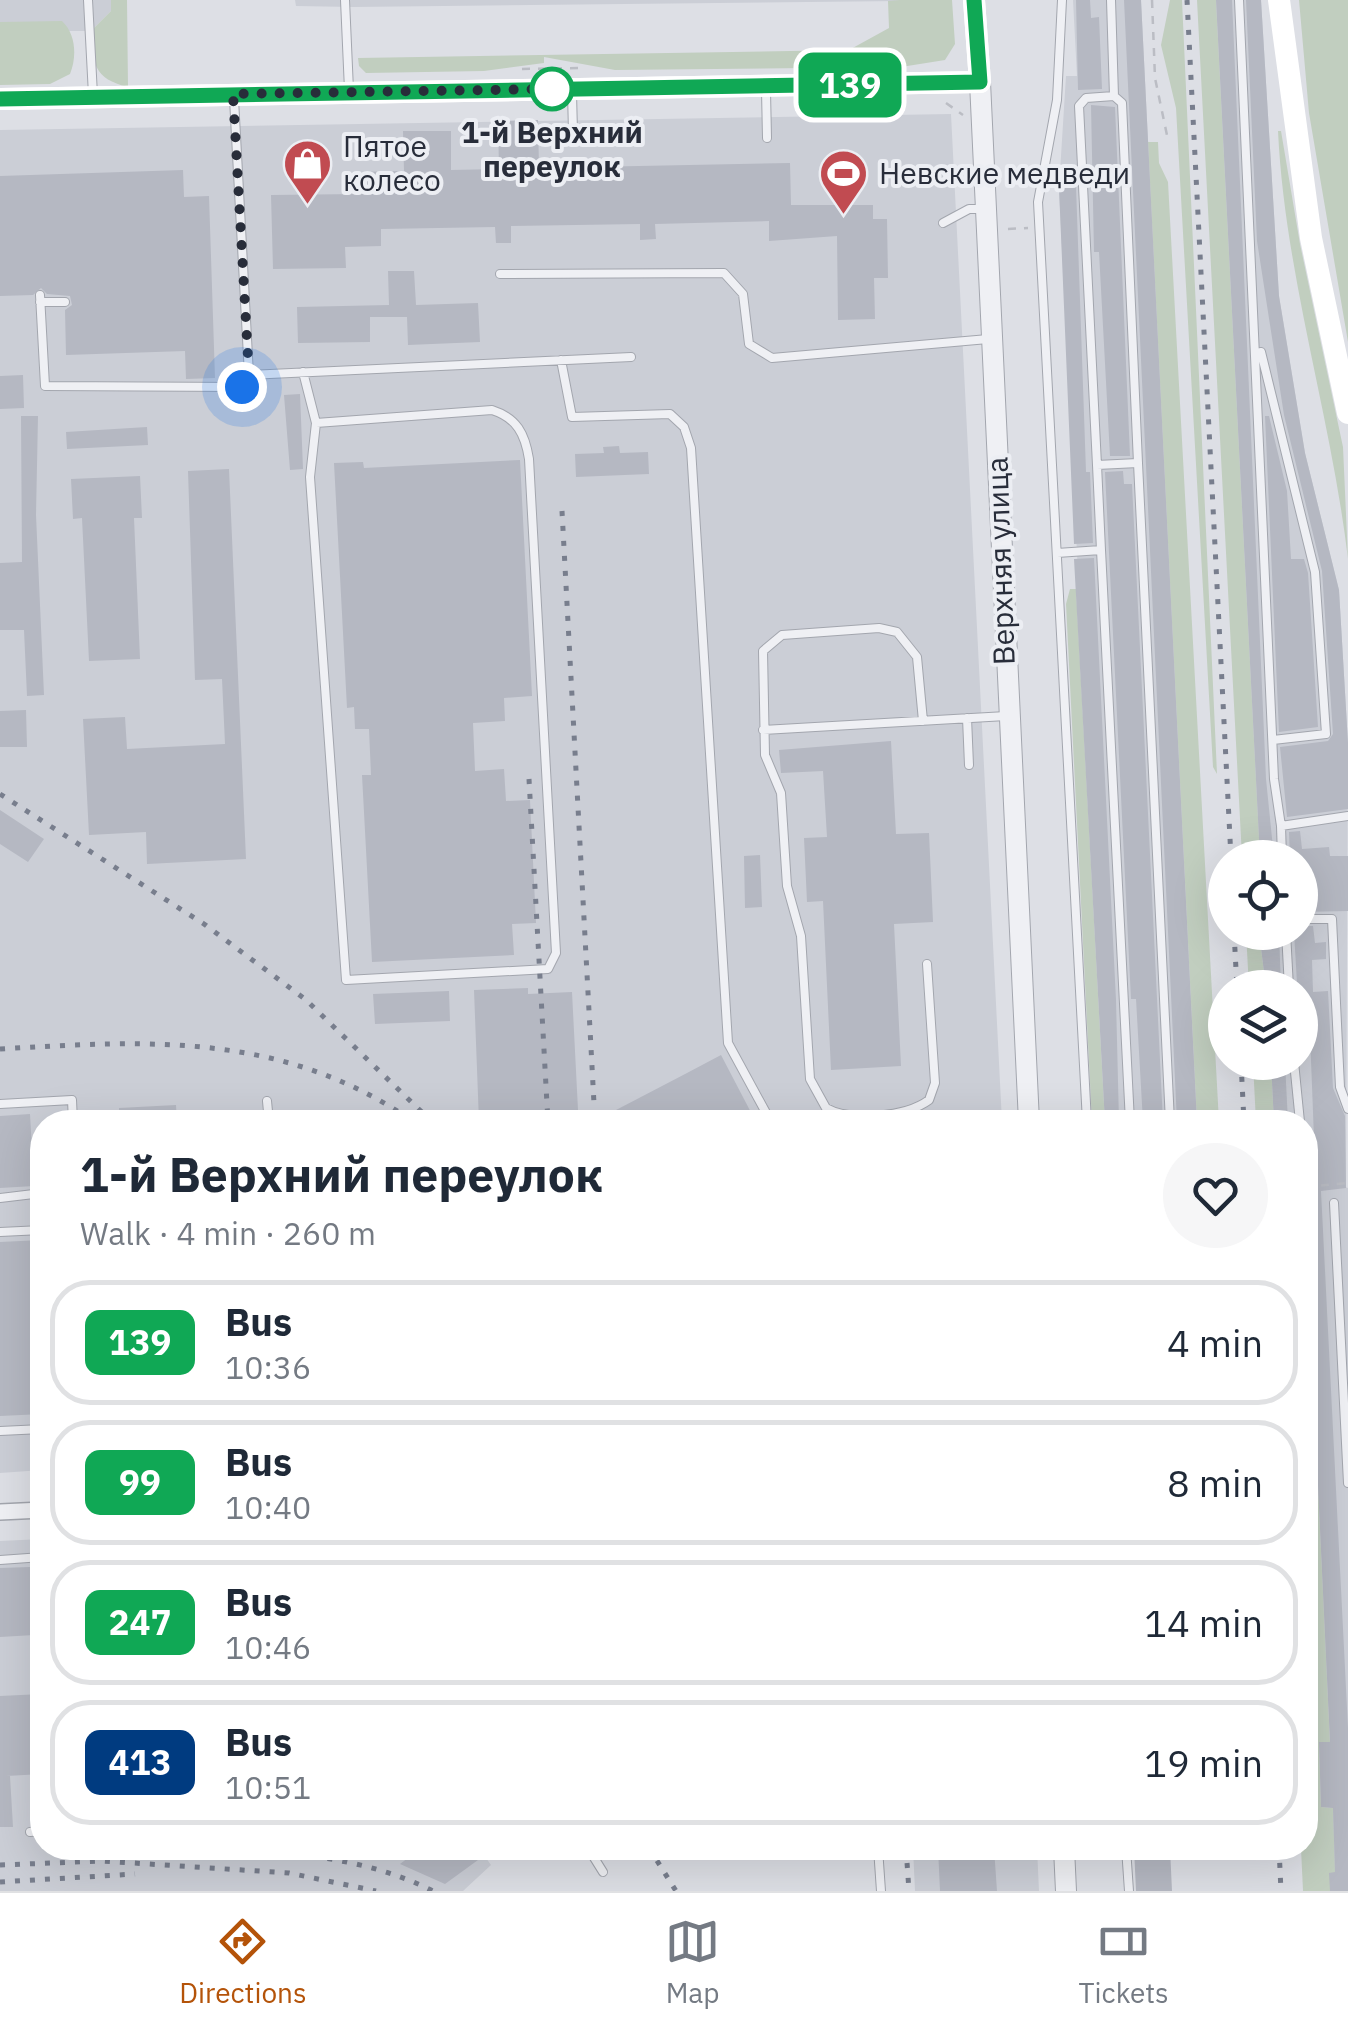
<!DOCTYPE html>
<meta charset="utf-8">
<style>
body{margin:0;font-family:"IBM Plex Sans",sans-serif;background:#f6f6f7;color:#1f2937;height:100vh;display:flex;flex-direction:column;font-size:38px;white-space:nowrap}
*{box-sizing:border-box;margin:0}
p{font-size:32px;color:#747a83}
.icon{flex:none;width:55px;height:55px;fill:none;stroke:currentColor;stroke-width:2;stroke-linecap:round;stroke-linejoin:round}
.map{position:relative;flex:1;overflow:hidden}
.panel{position:absolute;left:30px;top:1110px;width:1288px;height:750px;display:flex;flex-direction:column;background:#fff;border-radius:40px;box-shadow:0 10px 40px #0002}
.panel>*{flex:none}
.badge{padding:0 20px;border-radius:15px;font-size:35px;line-height:65px}
.buttons{position:absolute;left:1208px;top:840px;display:grid;gap:20px}
.buttons a{display:grid;place-items:center;width:110px;height:110px;border-radius:50%;background:#fff;box-shadow:0 10px 40px #0002;font-size:50px}
.you{position:absolute;width:50px;height:50px;margin:-25px;border:8px solid #fff;border-radius:50%;background:#1a73e8;box-shadow:0 0 0 15px #1a73e833}
.map>.badge{position:absolute;translate:-50% -50%;box-shadow:0 0 0 5px #fff}
.round{display:grid;place-items:center;flex:none;width:105px;height:105px;border-radius:52px;background:#f6f6f7}
.head{display:flex;align-items:center;justify-content:space-between;height:170px;padding:0 50px}
h1{font-size:48px;font-weight:700;line-height:75px}
ul{padding:0;list-style:none}
li{display:flex;align-items:center;gap:30px;height:125px;margin:0 20px 15px;padding:0 30px;border:5px solid #e0e1e3;border-radius:40px}
li div{flex:1}
li b{display:block;font-size:38px}
li em{font-style:normal}
li .badge{min-width:110px;font-weight:700;text-align:center}
.dock{display:flex;justify-content:space-around;align-items:center;height:140px;border-top:2px solid #e0e1e3;background:#fff;font-size:28px;color:#747a83}
.dock a{display:grid;justify-items:center;gap:5px}
.dock .selected{color:#b45309}
.map>svg:first-child{display:block}
.built{fill:#cbced6}
.green{fill:#c1cebf}
.building{fill:#b5b8c2}
.lines{fill:none;stroke-linecap:round;stroke-linejoin:round}
.service-casing{stroke:#a3a6ae;stroke-width:10}
.minor-casing{stroke:#a3a6ae;stroke-width:18}
.tertiary-casing{stroke:#a3a6ae;stroke-width:22}
.path{stroke:#bbbdc4;stroke-width:2.5;stroke-dasharray:8 8;stroke-linecap:butt}
.service{stroke:#eff0f4;stroke-width:8}
.minor{stroke:#eff0f4;stroke-width:15}
.tertiary{stroke:#eff0f4;stroke-width:20}
.secondary{stroke:#fff;stroke-width:22}
.rail{stroke:#787e8d;stroke-width:5;stroke-dasharray:5 10;stroke-linecap:butt}
.line-casing{stroke:#fff;stroke-width:22}
.line{stroke:#10a855;stroke-width:15}
.walk{stroke:#282d3a;stroke-width:10;stroke-dasharray:0 18}
.stop-dot{fill:#fff;stroke:#10a855;stroke-width:5}
.labels{text-anchor:middle;stroke-width:8;stroke-linejoin:round;paint-order:stroke}
.stop-label{font-size:30px;font-weight:bold;fill:#282d3a;stroke:#eceef3}
.poi-label{font-size:30px;fill:#282d3a;stroke:#eceef3;text-anchor:start}
.street-label{font-size:30px;fill:#282d3a;stroke:#eceef3}
</style>
<div class="map">
<svg width="1348" height="1891" viewBox="0 0 1348 1891">
<rect width="100%" height="100%" fill="#dddfe5"/>
<path class="built" d="M0,0H111V11L91,31H0Z
M295,0H900V1L353,7L296,6Z
M1073,0H1141L1197,1122H1105L1059,188L1066,76H1077Z
M1216,0H1261L1279,296L1305,453L1339,590L1348,743L1346,1181L1305,1185V1122H1274L1271,1063L1300,1062V988L1266,987L1259,933L1300,932V858L1260,857Z
M951,114L1002,1122H42V1470L0,1473V130Z
M1339,1185L1348,1188V1891H1330L1332,1808L1321,1807L1319,1742L1330,1741L1305,1208V1191Z
M42,1539V1848H479L491,1865L463,1891H0V1541Z
M913,1848H1037L1039,1891H915Z"/>
<path class="green" d="M111,0H127L128,87C94,79 92,63 91,31L111,11Z
M900,0H952L955,44L945,60L901,67L615,70L544,57V63L484,71L366,73L359,66L358,58L849,50L889,28L888,1Z
M1170,0H1182L1217,774L1213,767L1176,108L1161,45Z
M1197,0H1216L1260,857H1242Z
M1299,0H1348V342L1309,113Z
M62,21C76,34 77,57 70,74L50,84L0,85V22Z
M1278,131H1281L1300,244L1343,447L1348,559C1331,415 1285,276 1278,131Z
M1148,142H1158L1159,163L1168,182L1219,1122H1197Z
M1070,589H1076L1105,1122H1092L1066,604Z
M1246,933H1259L1266,987H1249Z
M1253,1063H1271L1274,1122H1256Z
M1305,1208L1330,1742L1319,1743L1321,1807L1333,1808L1335,1872L1330,1891H1303L1301,1848H1305Z"/>
<path class="building" d="M1076,0H1090L1091,18L1099,17L1102,89L1078,90Z
M1124,0H1141L1197,1122H1177Z
M1216,0H1232L1266,779L1274,858H1260Z
M1246,0H1261L1279,296L1305,453L1339,590L1348,743V809L1287,817L1280,747L1328,741L1333,734L1322,571L1284,415L1257,241Z
M1091,105L1115,107L1130,456H1110L1099,252H1094Z
M538,120L539,168L790,163L791,205H873V219H887L888,278H874L875,319L838,320L837,236L769,241V221L655,224L656,239L640,240V224L511,226V243H496L495,227L381,229V246L345,247L346,268L273,269L271,195L359,194L358,172L404,171L403,131H451V170L499,169L498,121Z
M183,170L184,197L209,196L215,378L186,379L185,351L66,355L65,310L72,305L70,296L47,294L41,288L33,295L0,296V176Z
M1076,186L1086,472H1090L1093,543L1074,544L1059,188Z
M388,271H414L416,305L478,303L480,342L408,345L407,317H370V342L298,343L297,307L389,305Z
M23,375L24,408L0,409V376Z
M300,394L303,469L290,470L284,395Z
M21,416H38L36,515L44,695L27,696L24,630H0V563L22,562Z
M1265,416H1269L1287,491L1291,559H1304L1308,573L1318,727L1279,732Z
M147,427L148,445L67,449L66,432Z
M619,446L620,453L648,452L649,474L576,477L575,454L604,453L603,447Z
M520,460L532,696L504,698L505,721L473,723L475,771L504,769L506,801L530,800L536,923L512,924L514,955L372,962L362,775H371L369,729H355L354,707L347,708L334,463L363,462L364,468Z
M229,469L246,859L147,864L146,832L89,835L83,719L125,717L127,749L225,744L222,679L195,680L188,471Z
M1123,471L1124,484H1132L1163,1122H1143L1136,999H1131L1105,472Z
M140,476L142,518H134L140,659L89,661L82,518L73,519L71,479Z
M1094,558L1116,1000L1119,1122H1105L1074,559Z
M26,710L27,747H0V711Z
M891,741L896,834L929,833L933,922L894,924L901,1066L831,1070L823,901L807,902L804,838L827,837L823,771L781,773L779,750Z
M0,810L44,839L28,862L0,844Z
M1300,831L1302,849L1329,847L1330,856H1348V911L1300,912V858H1290L1289,832Z
M760,855L762,907L745,908L744,856Z
M1300,926H1313L1315,943L1326,942V959L1312,960L1313,992L1328,991L1333,1088L1345,1116L1346,1188L1321,1191L1348,1728V1891H1330L1329,1873L1335,1872L1333,1808L1321,1807L1319,1742H1330L1305,1208V1191L1316,1190L1310,1034H1300L1294,932H1300Z
M1259,932H1279L1281,988H1266Z
M528,988V994L572,992L578,1110L533,1112V1122H479L474,990Z
M449,991L450,1021L375,1024L373,994Z
M721,1055L756,1122H593L687,1073Z
M1271,1062H1285L1288,1122H1274Z
M176,1105L177,1122H119V1108Z
M30,1114L34,1186L0,1188V1116Z
M42,1240V1414L0,1416V1242Z
M30,1567L34,1635L0,1637V1568Z
M42,1694V1774L6,1776H10L13,1827H0V1696Z
M421,1848H469L478,1860L445,1884L400,1864Z
M938,1848H994L997,1891H940Z
M1134,1848H1170L1172,1891H1136Z"/>
<g class="lines">
<defs>
<path id="service" d="M88,0L93,95
M345,0L349,90
M1062,0L1057,100L1038,202L1087,1122
M1111,0L1114,96
M1239,0L1274,779L1281,826
M766,91L767,138
M572,93L573,132
M943,223L969,209H985
M500,274L724,273L743,294L749,344L772,358L988,339
M40,295L45,386L242,387L249,375L234,99
M40,302H65
M1261,352L1315,572L1326,734L1273,740
M561,360L572,417L670,414L684,427L691,448L728,1043L771,1122
M303,372L316,423L310,477L346,980L548,969L556,953L529,459C525,434 517,418 492,410L316,423
M249,375L631,357
M1097,465L1079,106L1086,98L1114,96L1122,103L1138,463
M1101,550L1097,465L1138,463L1170,1122
M1057,553L1101,550L1130,1122
M967,718L969,765
M923,721L917,657L897,632L879,628L782,635L763,651L765,755L781,793L787,886L801,936L810,1079L826,1108C851,1122 906,1117 929,1100L935,1083L927,964
M763,730L1006,716
M1282,858L1281,826L1348,816
M1300,919H1332L1340,1087L1348,1109
M1286,932L1289,988
M1294,1062L1300,1122
M267,1101L269,1122
M0,1104L72,1100L73,1122
M0,1198L42,1193
M1334,1203L1348,1483
M0,1232L42,1230
M0,1431L42,1429
M0,1560L42,1557
M30,1832L42,1831
M588,1848L603,1872
M878,1848L881,1891
M1126,1848L1129,1891"/>
<path id="minor" d="M0,1512L42,1510"/>
<path id="tertiary" d="M980,82L1029,1122
M1064,1848L1066,1891"/>
</defs>
<use href="#service" class="service-casing"/>
<use href="#minor" class="minor-casing"/>
<use href="#tertiary" class="tertiary-casing"/>
<path class="path" d="M1152,0L1155,78L1168,140
M522,69L579,68
M946,103L963,115
M1008,229L1028,228
M1305,1187L1348,1183"/>
<use href="#service" class="service"/>
<use href="#minor" class="minor"/>
<use href="#tertiary" class="tertiary"/>
<path class="secondary" d="M1279,0L1311,238L1348,413
M0,99L980,82L974,0"/>
<path class="rail" d="M1187,0L1231,858
M562,511L595,1122
M529,779L548,1122
M0,794L204,924L305,999L432,1122
M1234,932L1237,988
M0,1049C150,1040 284,1032 414,1122
M1241,1062L1244,1122
M208,1848C284,1852 364,1856 433,1891
M649,1848L676,1891
M906,1848L909,1891
M1279,1848L1281,1891
M0,1865L102,1861L289,1873L376,1891
M0,1882L135,1874"/>
</g>
<g class="lines">
<defs>
<path id="line" d="M0,99L980,82L974,0"/>
</defs>
<use href="#line" class="line-casing"/>
<use href="#line" class="line"/>
<path class="walk" d="M242,387L249,375L233,94L552,89"/>
</g>
<defs>
<symbol id="shop-pin" viewBox="-11 -11 22 30"><path d="M0 17L-7.5 6A9.5 9.5 0 1 1 7.5 6Z" fill="#c14b51" stroke="#eceef3"/><path d="M-5-2.5h2.3a2.7 3.5 0 0 1 5.4 0H5L5.5 6h-11ZM-1.5-2.5h3a1.5 2.3 0 0 0-3 0Z" fill="#fff"/></symbol>
<symbol id="stadium-pin" viewBox="-11 -11 22 30"><path d="M0 17L-7.5 6A9.5 9.5 0 1 1 7.5 6Z" fill="#c14b51" stroke="#eceef3"/><path d="M0-5a6.5 5 0 1 0 0 10a6.5 5 0 1 0 0-10ZM-3.5-1.8h7v3.6h-7Z" fill="#fff"/></symbol>
</defs>
<g fill-rule="evenodd">
<use href="#shop-pin" x="280" y="136" width="55" height="75"/>
<use href="#stadium-pin" x="816" y="146" width="55" height="75"/>
</g>
<circle class="stop-dot" cx="552" cy="89" r="20"/>
<g class="labels">
<g class="stop-label">
<text x="552" y="143">1-й Верхний<tspan x="552" dy="34">переулок</tspan></text>
</g>
<g class="poi-label">
<text x="343" y="157">Пятое<tspan x="343" dy="34">колесо</tspan></text>
<text x="879" y="184">Невские медведи</text>
</g>
<g class="street-label">
<text transform="translate(1001 561) rotate(-92)" y="10">Верхняя улица</text>
</g>
</g>
</svg>
<div class="buttons">
<a><svg class="icon" aria-label="locate" viewBox="0 0 24 24"><circle cx="12" cy="12" r="6"/><path d="M12 2v4M12 18v4M2 12h4M18 12h4"/></svg></a>
<a><svg class="icon" aria-label="layers" viewBox="0 0 24 24"><path d="M12 4l9 5-9 5-9-5zM3 14l9 5 9-5"/></svg></a>
</div>
<div class="you" style="left:242px;top:387px"></div>
<b class="badge" style="left:850px;top:85px;background:#10a855;color:#fff">139</b>
<section class="panel">
<div class="head"><div><h1>1-й Верхний переулок</h1><p>Walk · 4 min · 260 m</p></div><a class="round"><svg class="icon" aria-label="heart" viewBox="0 0 24 24"><path d="M12 20l-8-8c-3-5 5-10 8-4 3-6 11-1 8 4z"/></svg></a></div>
<ul>
<li><span class="badge" style="background:#10a855;color:#fff">139</span><div><b>Bus</b><p>10:36</p></div><em>4 min</em></li>
<li><span class="badge" style="background:#10a855;color:#fff">99</span><div><b>Bus</b><p>10:40</p></div><em>8 min</em></li>
<li><span class="badge" style="background:#10a855;color:#fff">247</span><div><b>Bus</b><p>10:46</p></div><em>14 min</em></li>
<li><span class="badge" style="background:#003b80;color:#fff">413</span><div><b>Bus</b><p>10:51</p></div><em>19 min</em></li>
</ul>
</section>
</div>
<nav class="dock">
<a class="selected"><svg class="icon" aria-label="directions" viewBox="0 0 24 24"><path d="M12 3l9 9-9 9-9-9zM9 14v-3h6M13 9l2 2-2 2"/></svg>Directions</a>
<a><svg class="icon" aria-label="map" viewBox="0 0 24 24"><path d="M3 6l6-2 6 2 6-2v14l-6 2-6-2-6 2zM9 4v14M15 6v14"/></svg>Map</a>
<a><svg class="icon" aria-label="tickets" viewBox="0 0 24 24"><path d="M3 7h18v10H3zM15 7v10"/></svg>Tickets</a>
</nav>
